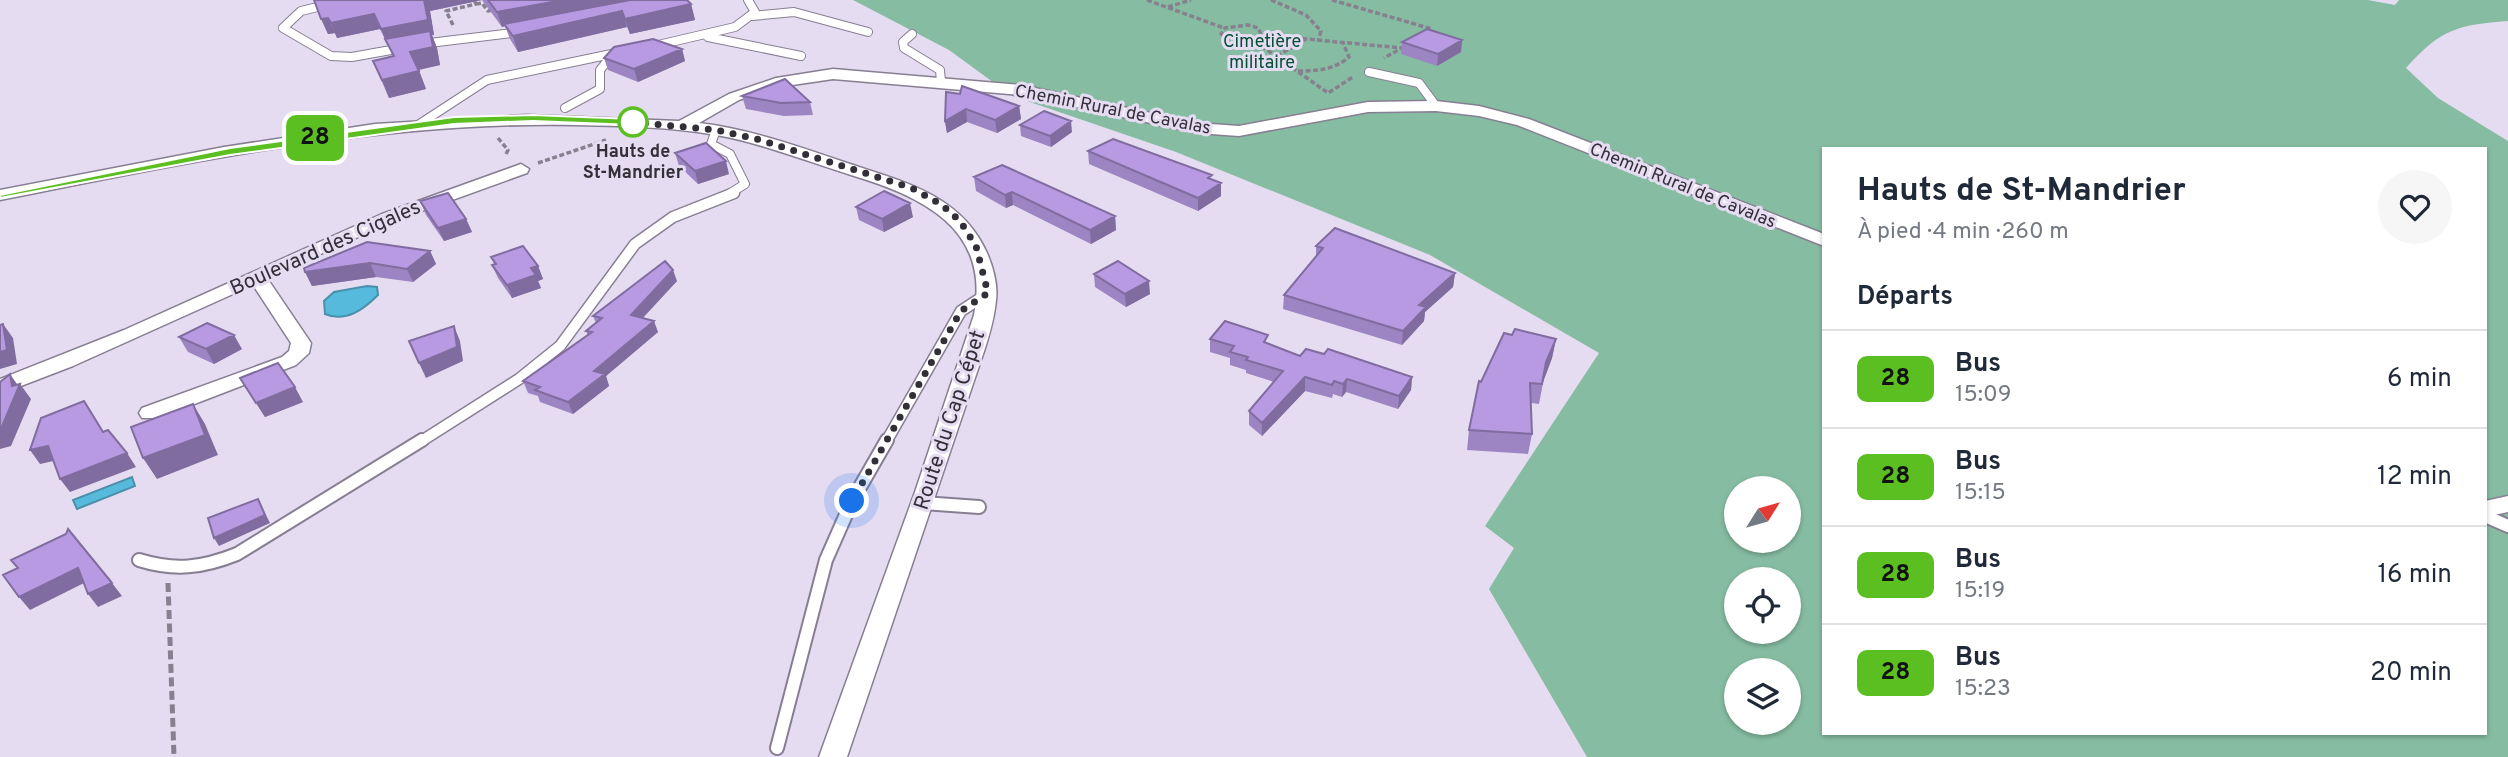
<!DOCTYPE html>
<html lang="fr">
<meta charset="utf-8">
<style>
body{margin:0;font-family:Overpass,sans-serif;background:#f6f6f7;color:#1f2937;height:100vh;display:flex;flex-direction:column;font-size:26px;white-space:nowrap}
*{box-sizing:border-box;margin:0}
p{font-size:23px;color:#747a83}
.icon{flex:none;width:38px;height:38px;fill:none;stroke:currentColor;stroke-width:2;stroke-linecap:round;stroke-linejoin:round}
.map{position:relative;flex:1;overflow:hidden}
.side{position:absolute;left:1822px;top:147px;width:665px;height:588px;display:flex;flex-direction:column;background:#fff;border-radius:0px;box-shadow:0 2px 5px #0004}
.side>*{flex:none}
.badge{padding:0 14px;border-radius:10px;font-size:24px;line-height:46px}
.needle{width:46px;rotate:53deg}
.controls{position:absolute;left:1724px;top:476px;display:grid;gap:14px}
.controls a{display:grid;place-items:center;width:77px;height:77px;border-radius:50%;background:#fff;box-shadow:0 2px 5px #0004;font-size:35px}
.you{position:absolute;width:35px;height:35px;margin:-18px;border:5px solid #fff;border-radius:50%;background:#1a73e8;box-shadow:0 0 0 10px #1a73e833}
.map>.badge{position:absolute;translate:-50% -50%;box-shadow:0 0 0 4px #fff}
h2{padding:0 35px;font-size:26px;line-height:63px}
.round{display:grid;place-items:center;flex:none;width:74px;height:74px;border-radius:37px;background:#f6f6f7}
.head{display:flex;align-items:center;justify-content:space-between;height:119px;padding:0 35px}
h1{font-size:33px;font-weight:700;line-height:52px}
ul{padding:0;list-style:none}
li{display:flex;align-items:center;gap:21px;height:98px;padding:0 35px;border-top:2px solid #e0e1e3}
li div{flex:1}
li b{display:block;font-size:26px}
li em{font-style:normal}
li .badge{min-width:77px;font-weight:700;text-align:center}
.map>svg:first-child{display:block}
.green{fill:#86bda2;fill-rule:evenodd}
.water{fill:#55badc;stroke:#4b90ab;stroke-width:2}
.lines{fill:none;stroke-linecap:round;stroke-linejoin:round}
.service-far2-casing{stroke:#877e92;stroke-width:10}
.service-far1-casing{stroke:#877e92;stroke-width:13}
.service-casing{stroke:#877e92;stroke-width:16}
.minor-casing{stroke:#877e92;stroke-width:3}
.path-far1{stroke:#86808f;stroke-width:3.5;stroke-dasharray:5 2.5;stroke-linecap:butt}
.path{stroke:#86808f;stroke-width:5;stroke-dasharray:9 4.5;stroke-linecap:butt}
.service-far2{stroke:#fff;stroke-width:8}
.service-far1{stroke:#fff;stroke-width:10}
.service{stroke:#fff;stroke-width:12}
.minor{fill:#fff;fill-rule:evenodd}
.wall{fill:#9d84c2}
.shaded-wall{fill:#806c9e}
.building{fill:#b79ae2;stroke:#806c9e;stroke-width:2}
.line{fill:#5bbf21;stroke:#fff;stroke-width:2}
.walk{stroke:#332f38;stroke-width:7;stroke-dasharray:0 12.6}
.stop-dot{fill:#fff;stroke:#5bbf21;stroke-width:3.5}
.labels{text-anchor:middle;stroke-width:6;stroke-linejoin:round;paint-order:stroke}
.far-park-label{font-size:18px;fill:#055036;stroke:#e6dcf2}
.far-street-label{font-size:18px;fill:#332f38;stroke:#e6dcf2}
.far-stop-label{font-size:18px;font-weight:bold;fill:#332f38;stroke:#e6dcf2}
.street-label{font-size:21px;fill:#332f38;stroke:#e6dcf2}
</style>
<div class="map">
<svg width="2508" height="757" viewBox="0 0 2508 757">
<rect width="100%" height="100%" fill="#e6dcf2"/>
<path class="green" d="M853,0H2368L2395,5L2399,0H2508V21C2457,25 2441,29 2406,68L2438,98L2508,141V757H1587L1489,589L1514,548L1485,526L1599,353L1430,255L1176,152L1012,96L949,50ZM1824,149H2485V733H1824ZM1736,488H1788V541H1736ZM1736,579H1788V632H1736ZM1736,670H1788V723H1736Z"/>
<path class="water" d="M367,286L377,287L378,295C364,309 346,323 325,314L324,301L334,292Z
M132,477L135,486L77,509L73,500Z"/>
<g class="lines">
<defs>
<path id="service-far2" d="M346,0L301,11L283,28L331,56L352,57L402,48
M752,16L794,12L868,32
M912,34L903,42L904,48L940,70L941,82
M708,37L801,56
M421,44L520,32
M654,46L735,27L755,12L748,0
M1369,72L1419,83L1436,106
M565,108L600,89V70L613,54
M418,125L487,80L621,52
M716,130L711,144L730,154L745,184L729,194"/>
<path id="service-far1" d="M420,442L519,379L560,346L635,244L673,217L734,193
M886,442L961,311L987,294"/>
<path id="service" d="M923,503L979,507
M2485,516L2508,526
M139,560C175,571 202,568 237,554L422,440
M777,748L826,560L852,501L887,440"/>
<path id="minor" d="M833,69L1021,85L1197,123L1239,126L1368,102L1436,101L1479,106L1529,119L1824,234V246L1517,125L1479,116L1436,111L1368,112L1239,136L1197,133L1021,95L833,79L779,87L739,100L699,123C749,129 797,146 844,162C901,181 961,194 987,253C993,267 998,285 996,300C994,322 987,343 980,363L847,757H819L915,492L974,315C991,227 920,196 851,175C806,161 762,143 716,135C670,127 623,126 576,125C381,121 190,162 0,200V190L224,147L375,124L526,115L679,121L729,94L776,78Z
M521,164L529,169L527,173L394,221L267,278L311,343L309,353L296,365L158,418H142L139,413L142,408L282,357L289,351L291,343L253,285L73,366L0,394V379L124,330L382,214Z
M2508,496V512L2485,517V501Z"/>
</defs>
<use href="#service-far2" class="service-far2-casing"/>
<use href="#service-far1" class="service-far1-casing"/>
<use href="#service" class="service-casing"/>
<use href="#minor" class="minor-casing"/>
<path class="path-far1" d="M1147,0L1224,28
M1271,0L1306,15L1321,31L1318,41
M1332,0L1432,29L1426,33
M476,4L482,3L488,11L492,10
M1168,7L1191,0
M453,25L446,11L476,4L474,0
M1306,39L1261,34L1258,28L1248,25L1225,28L1221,34L1263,47L1328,93L1353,77
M1253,43L1266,34
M1277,56L1306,39L1402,48L1384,58
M1298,71C1317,71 1334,70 1349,57L1343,43
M498,138L508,150L505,156
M538,163L606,140"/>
<path class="path" d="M168,583L174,757"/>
<use href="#service-far2" class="service-far2"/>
<use href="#service-far1" class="service-far1"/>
<use href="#service" class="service"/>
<use href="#minor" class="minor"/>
</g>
<path class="wall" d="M314,0H687L691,4L695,20L630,34L627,27L518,52L510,39L505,26L502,27L482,0L430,11L434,35H432L437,48L440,65L419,70L426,89L389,98L373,61L393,56L380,29L337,38L335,33L328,34Z
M1462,40L1461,52L1437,66L1401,54L1402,42Z
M682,49L685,61L638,82L608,70L604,58Z
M946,92L1019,106L1021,119L997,133L967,122L947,133L945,121Z
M742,96L810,102L813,115L784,116L746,109Z
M1020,125L1072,132L1051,147L1021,136Z
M1088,151L1221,196L1198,211L1089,164Z
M675,153L729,174L698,184L679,166Z
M974,177L1115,216L1116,230L1091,244L1013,205L1006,208L976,191Z
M420,201L466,219L472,232L444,241L426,215Z
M856,207L913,217L884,232L859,220Z
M1316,246L1455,273L1453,287L1425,312L1424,321L1402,345L1283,309L1284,295L1316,257Z
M430,251L436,264L413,282L376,277L312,286L305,272Z
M491,257L538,266L543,279L538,281L541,288L512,298L498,278L492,265L494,264Z
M1094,274L1150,294L1126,307L1095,287Z
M677,281L643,318L658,332L606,376L609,386L573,414L540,402L538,396L528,393L523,381L588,336L586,331L596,323L593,316Z
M1512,335L1556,339L1552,358L1543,382L1539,404L1531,403L1532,434L1528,454L1467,450L1469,430L1481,382Z
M179,337L242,349L214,364L188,352Z
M1210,339L1268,343L1300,356L1412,377L1411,390L1398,409L1346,392L1342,397L1333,394L1332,398L1305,391L1262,436L1249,425V411L1274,382L1246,373V370L1230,365V358L1210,352Z
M240,378L303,402L265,417Z"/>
<path class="shaded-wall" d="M424,0H482L430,11L434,35H432L437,48L440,65L417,70L410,52L431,35L387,44L381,29Z
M563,0H646L504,24L505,26L502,27L497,12Z
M691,4L695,20L630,34L625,19Z
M622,11L627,27L518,52L513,36Z
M374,14L380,29L337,38L331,23Z
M328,18L335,33L328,34L321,19Z
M1462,40L1461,52L1437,66L1438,54Z
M682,49L685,61L638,82L634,69Z
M419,71L426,89L389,98L382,80Z
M1019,106L1021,119L997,133L995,120Z
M966,109L967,122L947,133L945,121Z
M1071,121L1072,132L1051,147L1050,136Z
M726,161L729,174L698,184L695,171Z
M1221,183V196L1198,211V198Z
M1012,192L1013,205L1006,208L1005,195Z
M910,203L913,217L884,232L882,219Z
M1115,216L1116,230L1091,244L1090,230Z
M466,219L472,232L444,241L438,228Z
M430,251L436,264L413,282L407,269Z
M370,263L376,277L312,286L305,272Z
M538,266L543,279L538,281L541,288L512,298L507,285L531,268Z
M673,270L677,281L635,326L631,315Z
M1455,273L1453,287L1425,312L1424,321L1402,345L1403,331L1419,305Z
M1149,281L1150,294L1126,307L1125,294Z
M654,321L658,332L606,376L609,386L573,414L568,402L594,371Z
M3,324L13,338L17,364L0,369V352Z
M454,326L460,341L463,361L426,378L419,363Z
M234,335L242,349L214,364L206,349Z
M1556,339L1552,358L1543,382L1539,404L1546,362Z
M10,374L19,387L20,384L31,399L11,446L0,449V431L12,386Z
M1305,377V391L1262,436V423Z
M1412,377L1411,390L1398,409L1399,396Z
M1347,379L1346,392L1342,397L1343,384Z
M295,387L303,402L265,417L256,403Z
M193,404L205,424L218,455L157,479L143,458Z
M48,446L58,460L40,464L30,450Z
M127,453L136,467L70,492L60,479Z
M258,499L270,523L219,546L214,538Z
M78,568L88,581L30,610L19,597Z
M112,583L122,596L98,607L88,594Z"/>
<path class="building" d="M314,0H424L428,20L381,29L374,14L331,23L328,18L321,19Z
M488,0H563L497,12Z
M630,0H687L691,4L625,19L622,11L513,36L504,24Z
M1427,29L1462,40L1438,54L1402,42Z
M430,31L433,47L410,52L419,71L382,80L373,61L394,56L385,39Z
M653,39L682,49L634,69L604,58L614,47Z
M785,79L810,102L781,103L742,96Z
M962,86L1019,106L995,120L966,109L945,121L946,92L960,94Z
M1044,111L1071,121L1050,136L1020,125Z
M1113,139L1212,175L1208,178L1221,183L1198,198L1088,151Z
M706,143L726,161L695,171L675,153Z
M1002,165L1115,216L1090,230L1012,192L1005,195L974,177Z
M884,191L910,203L882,219L856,207Z
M448,193L466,219L438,228L420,201Z
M1335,228L1455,273L1419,305L1426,307L1403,331L1284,295L1323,248L1316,246Z
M367,242L430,251L407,269L370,263L305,272L304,268Z
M523,246L538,266L531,268L536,275L507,285L492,265L496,264L491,257Z
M665,261L673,270L631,315L654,321L594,371L605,374L568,402L535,390L540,387L523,381L592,332L586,331L602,318L593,316Z
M1118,261L1149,281L1125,294L1094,274Z
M1225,321L1268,335L1264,342L1300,356L1306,349L1324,354L1328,349L1412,377L1399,396L1347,379L1343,384L1334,381L1332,385L1305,377L1262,423L1249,411L1283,371L1246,360L1248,357L1230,352L1234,346L1210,339Z
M207,323L234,335L206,349L179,337Z
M3,324L7,350L0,352V325Z
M454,326L457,347L419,363L409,341Z
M1515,329L1556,339L1546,362L1542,384L1530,383L1532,434L1469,430L1479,381L1481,382L1504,333L1512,335Z
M278,363L295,387L256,403L240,378Z
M10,374L12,386L20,384L0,431V382Z
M84,401L103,432L108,430L127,453L60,479L48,446L30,450L41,418Z
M193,404L205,435L143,458L131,427Z
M258,499L265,515L214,538L208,518Z
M68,529L112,583L88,594L78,568L19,597L3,575L18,568L11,560L66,534Z"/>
<path class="line" d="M533,115L633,119L639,122L633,125L533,121L454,124L230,155L0,198V195L230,148L454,117Z"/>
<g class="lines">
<path class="walk" d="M633,122L716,130L757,139L912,188L942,205L960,221L976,246L988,293L961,311L852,501"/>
</g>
<circle class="stop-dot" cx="633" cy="122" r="14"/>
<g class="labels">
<g class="far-park-label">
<text x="1262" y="47">Cimetière<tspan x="1262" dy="21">militaire</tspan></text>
</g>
<g class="far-street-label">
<text transform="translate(1113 109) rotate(11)" y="6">Chemin Rural de Cavalas</text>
<text transform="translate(1683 185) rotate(22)" y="6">Chemin Rural de Cavalas</text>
</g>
<g class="far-stop-label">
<text x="633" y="157">Hauts de<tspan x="633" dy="21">St-Mandrier</tspan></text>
</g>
<g class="street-label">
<text transform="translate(325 247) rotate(-24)" y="7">Boulevard des Cigales</text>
<text transform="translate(949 420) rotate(-72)" y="7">Route du Cap Cépet</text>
</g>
</g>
</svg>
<div class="controls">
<a><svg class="needle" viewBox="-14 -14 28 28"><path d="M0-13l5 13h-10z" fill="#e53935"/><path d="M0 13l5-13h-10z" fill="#747a83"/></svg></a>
<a><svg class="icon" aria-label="locate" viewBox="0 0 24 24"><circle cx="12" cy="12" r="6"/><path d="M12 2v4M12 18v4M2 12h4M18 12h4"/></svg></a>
<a><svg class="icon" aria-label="layers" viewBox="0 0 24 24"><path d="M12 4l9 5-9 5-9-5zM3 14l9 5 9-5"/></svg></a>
</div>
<div class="you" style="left:852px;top:501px"></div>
<b class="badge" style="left:315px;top:138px;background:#5bbf21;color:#111">28</b>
<section class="side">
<div class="head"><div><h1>Hauts de St-Mandrier</h1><p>À pied · 4 min · 260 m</p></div><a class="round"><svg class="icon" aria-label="heart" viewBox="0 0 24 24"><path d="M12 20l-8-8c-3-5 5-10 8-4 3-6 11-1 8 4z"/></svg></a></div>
<h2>Départs</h2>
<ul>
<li><span class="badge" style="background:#5bbf21;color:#111">28</span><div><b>Bus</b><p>15:09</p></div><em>6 min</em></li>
<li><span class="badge" style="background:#5bbf21;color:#111">28</span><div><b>Bus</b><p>15:15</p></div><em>12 min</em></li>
<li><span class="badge" style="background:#5bbf21;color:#111">28</span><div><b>Bus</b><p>15:19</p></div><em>16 min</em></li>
<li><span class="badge" style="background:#5bbf21;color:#111">28</span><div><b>Bus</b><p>15:23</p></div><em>20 min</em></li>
</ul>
</section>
</div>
